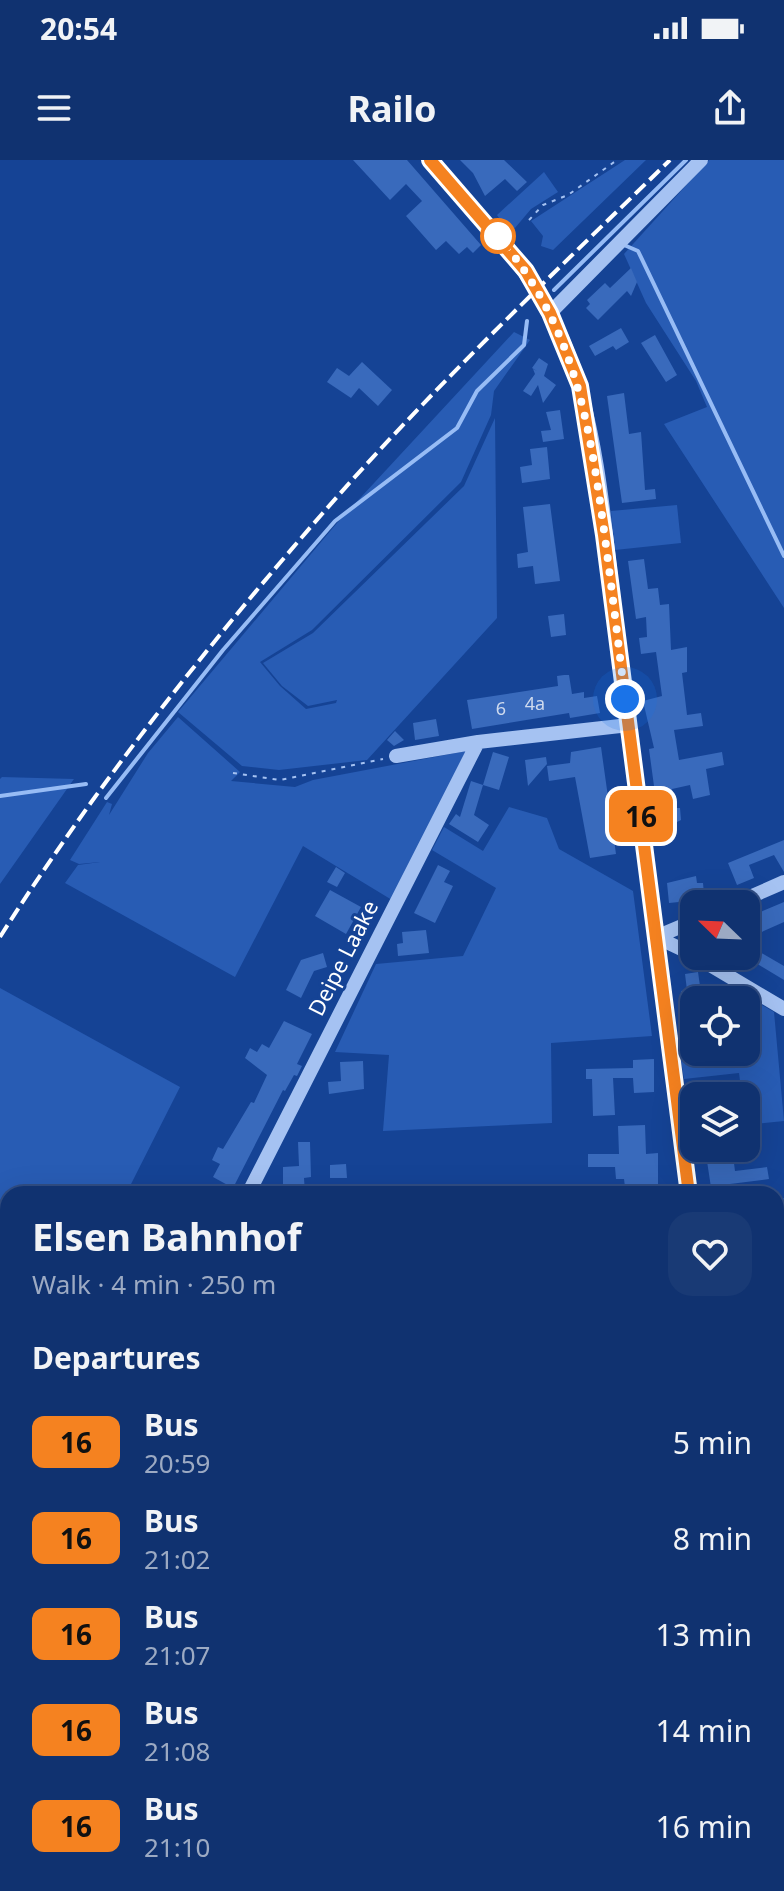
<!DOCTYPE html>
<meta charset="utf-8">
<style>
body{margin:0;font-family:"Noto Sans",sans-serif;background:#193a75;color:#f1f3f6;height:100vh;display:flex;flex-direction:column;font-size:30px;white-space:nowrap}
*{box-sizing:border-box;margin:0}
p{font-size:26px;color:#9caac3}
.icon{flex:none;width:44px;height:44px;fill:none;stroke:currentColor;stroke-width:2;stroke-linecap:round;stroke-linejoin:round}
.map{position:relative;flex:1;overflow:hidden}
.drawer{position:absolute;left:0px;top:1026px;width:784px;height:706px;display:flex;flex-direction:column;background:#103270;border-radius:24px 24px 0 0;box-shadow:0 8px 32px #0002,0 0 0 2px #304d83}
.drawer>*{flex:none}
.badge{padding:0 16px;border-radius:12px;font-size:28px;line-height:52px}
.needle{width:52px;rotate:293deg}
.controls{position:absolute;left:680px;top:730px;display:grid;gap:16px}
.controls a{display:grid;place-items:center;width:80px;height:80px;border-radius:16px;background:#103270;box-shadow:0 8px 32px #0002,0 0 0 2px #304d83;font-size:40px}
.you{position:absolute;width:40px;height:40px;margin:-20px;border:6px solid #fff;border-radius:50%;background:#1a73e8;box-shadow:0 0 0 12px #1a73e833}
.map>.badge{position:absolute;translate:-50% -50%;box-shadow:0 0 0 4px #fff}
h2{padding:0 32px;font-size:30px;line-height:72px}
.round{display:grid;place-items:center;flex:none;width:84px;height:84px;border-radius:24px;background:#193a75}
.overview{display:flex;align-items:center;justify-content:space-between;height:136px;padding:0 32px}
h1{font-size:38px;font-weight:700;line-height:60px}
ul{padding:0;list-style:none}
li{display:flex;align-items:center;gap:24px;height:96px;padding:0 32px}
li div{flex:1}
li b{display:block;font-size:30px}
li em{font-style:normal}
li .badge{min-width:88px;font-weight:700;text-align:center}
.status{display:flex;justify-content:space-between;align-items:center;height:56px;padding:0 40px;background:#103270;direction:ltr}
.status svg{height:22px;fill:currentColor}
header{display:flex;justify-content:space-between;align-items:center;height:104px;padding:0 32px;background:#103270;font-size:36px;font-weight:700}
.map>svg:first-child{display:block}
.green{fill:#285cb4}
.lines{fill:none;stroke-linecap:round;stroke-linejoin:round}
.stream{stroke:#97bcf5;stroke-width:4}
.building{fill:#396abc}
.path{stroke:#a5c2f2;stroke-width:2;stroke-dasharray:4 6;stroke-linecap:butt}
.minor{stroke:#a5c2f2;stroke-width:14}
.rail{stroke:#fff;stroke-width:4;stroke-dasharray:14 6;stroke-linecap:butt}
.line-casing{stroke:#fff;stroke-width:18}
.line{stroke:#f58220;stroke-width:12}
.walk{stroke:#fff;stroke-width:8;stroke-dasharray:0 14.4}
.stop-dot{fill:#fff;stroke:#f58220;stroke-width:4}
.labels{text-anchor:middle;stroke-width:6;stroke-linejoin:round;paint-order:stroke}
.number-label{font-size:18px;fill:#cedaee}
.street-label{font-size:22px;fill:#fff;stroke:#154395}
</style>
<div class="status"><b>20:54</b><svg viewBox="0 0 49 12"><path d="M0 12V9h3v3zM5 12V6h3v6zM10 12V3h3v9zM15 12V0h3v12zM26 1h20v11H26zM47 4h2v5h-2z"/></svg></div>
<header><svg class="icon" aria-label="menu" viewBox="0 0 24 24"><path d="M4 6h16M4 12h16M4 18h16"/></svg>Railo<svg class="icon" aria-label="share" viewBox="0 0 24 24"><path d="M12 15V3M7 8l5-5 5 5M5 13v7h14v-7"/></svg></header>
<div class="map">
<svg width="784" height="1731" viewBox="0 0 784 1731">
<rect width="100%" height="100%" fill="#154395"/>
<path class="green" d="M625,0H646L553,90L541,86L543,76L531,61Z
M709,0H784V448L664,264L707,247L696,221L646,143L624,94Z
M544,12L558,32L531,49L515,68L503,64L497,55Z
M514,172L530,180L494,231L491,255L461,322L312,470L260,502L280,526L306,549L336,543L337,540L308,546L282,526L263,503L313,473L464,326L495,258L497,458L367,600L279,610L242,606L178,552L337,363Z
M677,345L681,383L615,390L611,351Z
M178,557L240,612L231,621L295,627L313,620L466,591L392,740L303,686L235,817L65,723L78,705L100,702L79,704L70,700L107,642L112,644L109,655L148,593Z
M2,617L74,619L0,724V619Z
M509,647L547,658L559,689L633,731L652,876L551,883L552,963L383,971L389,895L335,892L376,804L463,796L496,728L432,690L444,667L483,691Z
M729,826L774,852L784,961L746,965V936H742L739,913L684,919L677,875L694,873V892H746V840H724Z
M0,828L180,927L126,1034H8V1487L0,1502Z
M784,1038V1258L776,1259V1039Z
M784,1306V1356L776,1359V1308Z
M8,1520V1724H526L527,1731H0V1536Z"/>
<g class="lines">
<path class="stream" d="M624,85L638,91L784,396
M554,130L686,0
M0,636L86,624
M106,638L223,490L335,361L457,268L477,231L524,185L527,161"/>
</g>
<path class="building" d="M353,0H407L481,85L473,93L467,87L459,94L446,81L436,90L406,56L422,41L406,24L390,40Z
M460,0H504L527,22L517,31L505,19L485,36L473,13Z
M631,108L637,122L631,136L627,131L598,160L586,148L590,144L587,140L605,123L610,128Z
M621,168L629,182L616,190L613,186L595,196L589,186Z
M655,175L677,215L666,222L641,183Z
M539,198L548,204L544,216L556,225L543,243L538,225L531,236L523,231L535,214L533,209L537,211L532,208Z
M362,202L392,230L378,246L359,228L351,238L327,222L337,208L349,216Z
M624,233L629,274L641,272L645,330L655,329L656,339L622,343L607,236Z
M560,250L564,279L543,282L541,271L551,270L546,252Z
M547,287L550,319L522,323L520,307L532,305L530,289Z
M550,344L560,421L535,424L533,406L518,408L517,394L528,392L523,347Z
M644,399L648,429L658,428L660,445L669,444L671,490L687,487V512L682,513L687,555L701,553L703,566L674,570L679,600L722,592L724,605L706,609L710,635L693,639L690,625L672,629L674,648H680L681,660L671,665L659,663L649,589L654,588L643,541L662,536L656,492L641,494L639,478L647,477L646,457L636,459L628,401Z
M564,454L566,475L551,477L548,456Z
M564,515H569L572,534L584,532V538L597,536L600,553L570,558L569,553L472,569L467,540L558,526L557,516Z
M436,559L439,576L415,580L413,563Z
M395,571L404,580L394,586L387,580Z
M601,587L616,694L590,698L575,617L549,621L547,606L570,603L571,592Z
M493,592L509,597L499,630L483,625Z
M546,597L547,604L528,626L525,600Z
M471,621L483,625L474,655L489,665L478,682L449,664L456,654L460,657Z
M784,680V712L774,695L749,705L754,718L737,725L728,703Z
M438,705L450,711L444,722L453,726L435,763L414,753Z
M336,707L345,713L337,727L327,722Z
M696,716L697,723H703L704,734H698L699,740L669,743L667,723Z
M330,730L361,747L346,774L315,756Z
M784,742V762L746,779V758Z
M426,770L429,793L398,796L397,784L403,783L402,772Z
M746,784L784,806V820L746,797Z
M323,793L327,807L314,811L301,838L286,830L301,800Z
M698,812L702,840H694V854L684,855L681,831L687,830L685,814Z
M284,861L312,874L297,904L302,906L297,916L294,915L285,931L283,930L233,1028L213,1017L220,1004L212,1000L218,987L223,989L251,942L254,943L267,915L245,898L250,888L257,892L262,884L269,888Z
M654,899V932L634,933L633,918H613L615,955L593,956L592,919H586V909L633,908V900Z
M363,901L364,929L329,934L328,922L341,921L340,902Z
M645,965L646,994L658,993V1033L644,1034V1027H625L624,1019H616L615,1007H588V994H619L618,966Z
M298,982H310L311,1017L304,1018L305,1034H283V1007L299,1006Z
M705,988H732L735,1011L767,1007L769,1019L730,1024L732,1033L712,1034Z
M346,1004L347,1018H330V1005Z"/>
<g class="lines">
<path class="path" d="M529,60L543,45L568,35L617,0
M233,613L280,620L383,599"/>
<path class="minor" d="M430,0C483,60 537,114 567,190C602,277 608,405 620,500C643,678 666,856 689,1034
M550,153L701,0
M396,596L478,582L629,565
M734,744L784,722
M656,777L694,795
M656,777L694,761
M695,796L784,849
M248,1034L478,582
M0,1518L8,1502
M776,1691L784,1719"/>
<path class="rail" d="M0,777C95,627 206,487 322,354C431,229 552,115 670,0"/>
</g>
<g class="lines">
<defs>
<path id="line" d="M430,0L526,111L550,153L580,226L604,375L689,1034"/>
</defs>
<use href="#line" class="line-casing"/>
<use href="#line" class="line"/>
<path class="walk" d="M498,76C572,163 588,254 603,363C611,422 618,480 625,539"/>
</g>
<circle class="stop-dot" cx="498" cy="76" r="16"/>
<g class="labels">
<g class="number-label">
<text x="535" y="550">4a</text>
<text x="501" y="555">6</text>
</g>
<g class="street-label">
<text transform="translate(343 798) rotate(-63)" y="8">Deipe Laake</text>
</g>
</g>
</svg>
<div class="controls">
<a><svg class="needle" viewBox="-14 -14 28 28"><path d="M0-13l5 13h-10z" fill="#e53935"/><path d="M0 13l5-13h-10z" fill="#9caac3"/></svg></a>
<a><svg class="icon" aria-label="locate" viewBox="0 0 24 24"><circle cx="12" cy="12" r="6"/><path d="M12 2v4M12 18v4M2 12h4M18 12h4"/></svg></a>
<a><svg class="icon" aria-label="layers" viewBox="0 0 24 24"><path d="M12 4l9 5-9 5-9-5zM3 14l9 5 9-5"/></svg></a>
</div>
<div class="you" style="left:625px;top:539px"></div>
<b class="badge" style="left:641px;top:656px;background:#f58220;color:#111">16</b>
<section class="drawer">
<div class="overview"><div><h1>Elsen Bahnhof</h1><p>Walk · 4 min · 250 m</p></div><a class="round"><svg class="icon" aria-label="heart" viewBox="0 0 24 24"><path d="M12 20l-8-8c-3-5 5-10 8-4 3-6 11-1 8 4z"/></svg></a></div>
<h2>Departures</h2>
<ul>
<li><span class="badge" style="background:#f58220;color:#111">16</span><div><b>Bus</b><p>20:59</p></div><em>5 min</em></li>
<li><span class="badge" style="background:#f58220;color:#111">16</span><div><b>Bus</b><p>21:02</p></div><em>8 min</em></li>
<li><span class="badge" style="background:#f58220;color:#111">16</span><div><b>Bus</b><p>21:07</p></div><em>13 min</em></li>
<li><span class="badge" style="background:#f58220;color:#111">16</span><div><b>Bus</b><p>21:08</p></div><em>14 min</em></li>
<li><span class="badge" style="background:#f58220;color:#111">16</span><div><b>Bus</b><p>21:10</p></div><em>16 min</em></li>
</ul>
</section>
</div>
